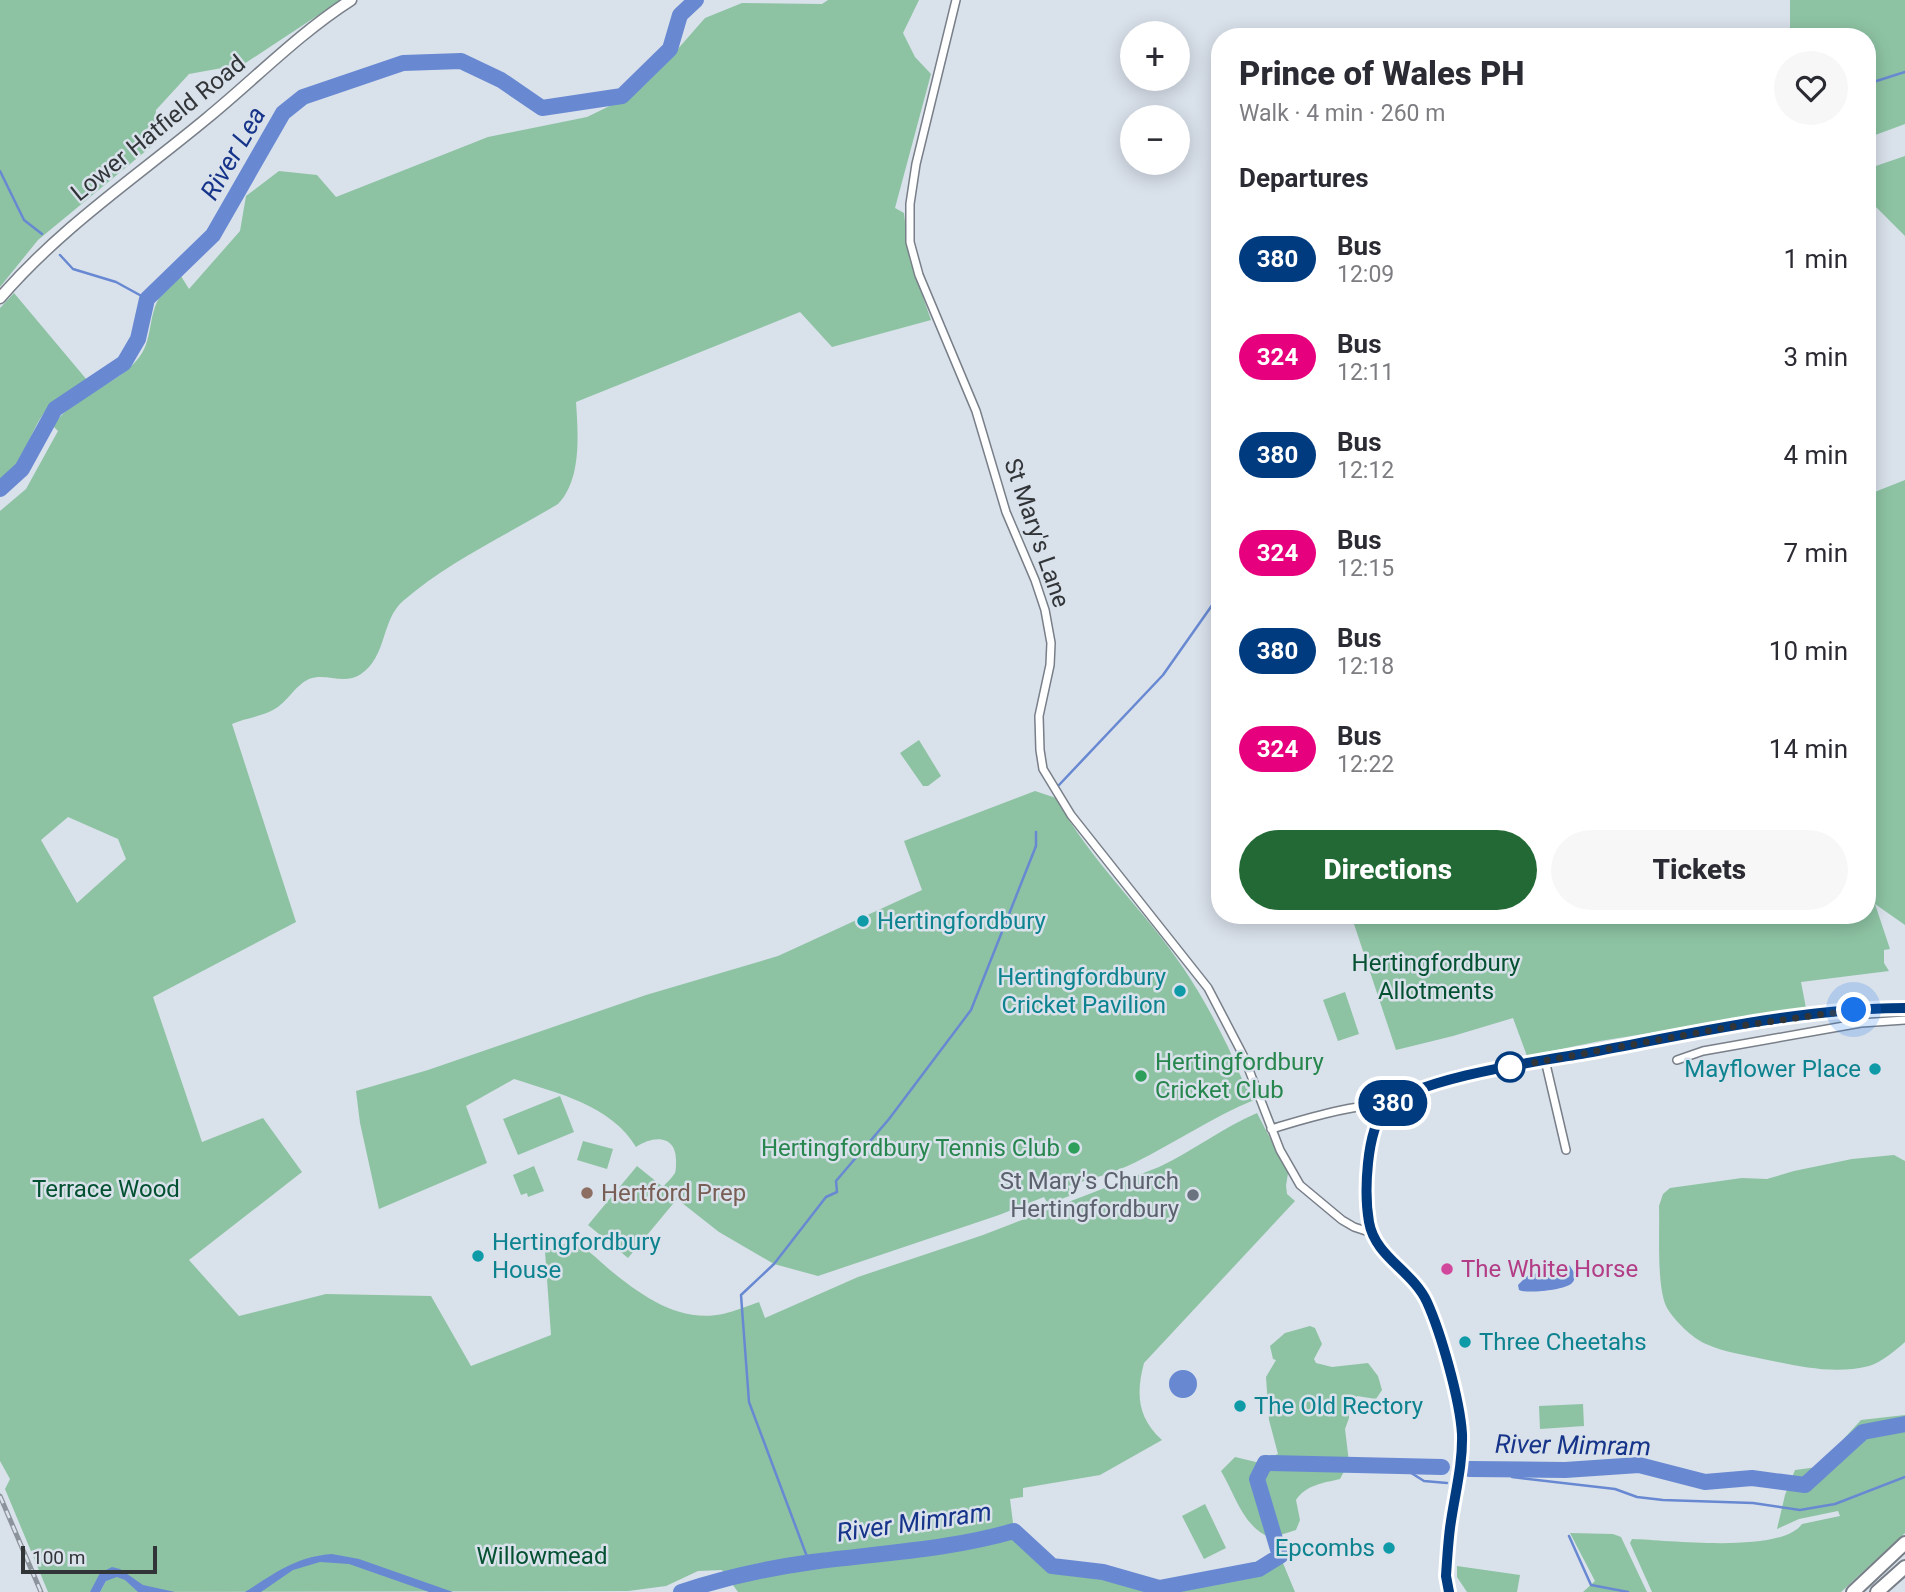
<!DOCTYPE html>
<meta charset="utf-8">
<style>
body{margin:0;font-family:Roboto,sans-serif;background:#f7f7f7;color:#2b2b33;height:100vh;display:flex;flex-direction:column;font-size:26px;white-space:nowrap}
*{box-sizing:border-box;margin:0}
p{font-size:23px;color:#7c7c81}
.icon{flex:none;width:38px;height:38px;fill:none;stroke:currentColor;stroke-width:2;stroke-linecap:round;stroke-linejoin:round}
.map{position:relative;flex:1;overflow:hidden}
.side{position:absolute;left:1211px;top:28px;width:665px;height:896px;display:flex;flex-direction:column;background:#fff;border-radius:28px;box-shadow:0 4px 18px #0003}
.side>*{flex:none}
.badge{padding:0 14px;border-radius:23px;font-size:24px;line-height:46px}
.tools{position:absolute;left:1120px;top:21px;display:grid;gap:14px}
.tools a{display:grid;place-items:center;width:70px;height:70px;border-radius:50%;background:#fff;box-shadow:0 4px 18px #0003;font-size:35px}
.scale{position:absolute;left:21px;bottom:18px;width:136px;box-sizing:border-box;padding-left:7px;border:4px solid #323538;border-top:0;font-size:19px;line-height:24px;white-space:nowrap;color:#323538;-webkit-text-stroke:5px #d9e1eb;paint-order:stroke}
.you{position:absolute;width:35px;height:35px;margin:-18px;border:5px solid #fff;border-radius:50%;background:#1a73e8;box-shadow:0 0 0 10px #1a73e833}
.map>.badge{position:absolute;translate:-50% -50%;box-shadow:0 0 0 4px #fff}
h2{padding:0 28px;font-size:26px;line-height:63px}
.round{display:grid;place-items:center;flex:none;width:74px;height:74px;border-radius:37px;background:#f7f7f7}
.summary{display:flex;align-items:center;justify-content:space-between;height:119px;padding:0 28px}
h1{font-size:33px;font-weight:800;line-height:52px}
.action{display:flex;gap:14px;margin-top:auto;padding:14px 28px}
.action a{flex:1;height:80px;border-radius:42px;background:#226935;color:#fff;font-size:28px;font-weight:800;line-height:80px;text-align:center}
.action a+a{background:#f7f7f7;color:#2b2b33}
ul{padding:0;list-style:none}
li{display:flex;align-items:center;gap:21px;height:98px;padding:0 28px}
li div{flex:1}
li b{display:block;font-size:26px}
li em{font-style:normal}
li .badge{min-width:77px;font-weight:700;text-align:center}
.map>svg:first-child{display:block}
.green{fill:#8dc3a3;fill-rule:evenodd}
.water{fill:#6889d2}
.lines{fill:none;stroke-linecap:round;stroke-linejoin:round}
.stream{stroke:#6889d2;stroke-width:2.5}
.river{stroke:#6889d2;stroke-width:16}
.street-casing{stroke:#787f88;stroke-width:10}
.secondary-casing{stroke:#787f88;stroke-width:13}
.highway-casing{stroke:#787f88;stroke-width:16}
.street{stroke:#fff;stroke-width:7}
.secondary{stroke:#fff;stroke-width:10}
.highway{stroke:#fff;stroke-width:12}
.rail-casing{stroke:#8d939a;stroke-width:5}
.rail{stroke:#d9e1eb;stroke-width:2.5;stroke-dasharray:8;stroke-linecap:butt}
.line-casing{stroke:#fff;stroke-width:16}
.line{stroke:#003b80;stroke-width:10}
.walk{stroke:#323538;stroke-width:7;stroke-dasharray:0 12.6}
.culture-dot{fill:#0f9aa8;stroke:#d9e1eb;stroke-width:2.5}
.stop-dot{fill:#fff;stroke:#003b80;stroke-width:3.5}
.leisure-dot{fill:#2e9e5b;stroke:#d9e1eb;stroke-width:2.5}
.education-dot{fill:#8d6e63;stroke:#d9e1eb;stroke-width:2.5}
.worship-dot{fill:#6b7280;stroke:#d9e1eb;stroke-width:2.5}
.hotel-dot{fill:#d1479c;stroke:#d9e1eb;stroke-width:2.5}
.labels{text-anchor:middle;stroke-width:5;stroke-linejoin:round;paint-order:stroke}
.street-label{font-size:24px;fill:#323538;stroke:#d9e1eb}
.culture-label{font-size:24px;fill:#0d838f;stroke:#d9e1eb;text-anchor:start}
.park-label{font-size:24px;fill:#035131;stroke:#d9e1eb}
.leisure-label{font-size:24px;fill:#27864d;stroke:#d9e1eb;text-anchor:start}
.worship-label{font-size:24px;fill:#5b616d;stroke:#d9e1eb;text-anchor:end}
.education-label{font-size:24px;fill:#785e54;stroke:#d9e1eb;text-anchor:start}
.hotel-label{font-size:24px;fill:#b23c85;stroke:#d9e1eb;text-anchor:start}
.water-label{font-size:26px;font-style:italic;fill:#163489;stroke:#d9e1eb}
</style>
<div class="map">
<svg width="1905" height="1592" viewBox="0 0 1905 1592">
<rect width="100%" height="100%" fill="#d9e1eb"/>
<path class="green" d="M0,0H341L244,64L189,74L156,110L153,145L38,240L0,287Z
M828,0H919L903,33L915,57L931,74L895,208L904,213L909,257L931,320L832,347L800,312L576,402C578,433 582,479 558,504C507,535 449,561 403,601C381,620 387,657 361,674C343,686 327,672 309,679C295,685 287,703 273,710C260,717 245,718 232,724L296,922L153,997L202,1142L263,1118L302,1172L189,1260L239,1316L326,1294L431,1296L471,1366L551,1335L545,1251L570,1242C586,1246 598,1260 610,1270C642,1296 679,1323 723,1314C735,1311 747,1306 759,1302L765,1318L858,1277L983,1235L1159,1167C1193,1151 1222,1128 1257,1113L1288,1173L1286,1186L1287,1194L1295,1201L1144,1363C1136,1393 1137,1418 1162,1440L1100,1475L1023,1488V1497L1010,1499L1014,1531L1052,1566L1098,1572L1159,1588L1259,1569L1280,1556L1295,1592H738L722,1570L698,1571L666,1586L628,1591L100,1592L106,1581L111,1577L90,1592H48L5,1489L10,1479L0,1461V511L26,489L58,431L53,426C75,393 113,388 137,360C154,341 147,315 161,295C166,287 173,282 181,276L189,289L240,231L246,196L279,171L317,175L336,197L488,137L587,117L626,98L676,51L705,18L742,3L822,4ZM68,817L118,839L126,859L77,903L41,840Z
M1790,0H1905V124L1867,138V37H1790Z
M1905,156V236L1867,198V169Z
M14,293L87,380C75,389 57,398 47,409C28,432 26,464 0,482V308Z
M1905,480V925L1875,904L1890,949L1884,950V963L1889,971L1801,982L1806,1008L1600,1041L1527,1056L1513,1018L1453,1036L1396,1050L1351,915H1867V495Z
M919,740L941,776L928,786H923L900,753Z
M1035,791L1056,798C1090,861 1144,909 1184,969C1200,993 1215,1020 1228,1047C1236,1064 1243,1085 1254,1100C1212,1117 1175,1143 1134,1163C1114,1173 1090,1179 1068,1186L1072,1195L1048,1204L1044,1197L999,1215L818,1276L774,1264L719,1232L677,1199L628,1258L588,1225L637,1166L663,1187C666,1183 672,1178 675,1173C676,1171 676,1165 676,1162C677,1135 654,1135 636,1147C611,1105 557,1093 514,1079L466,1106L487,1163L379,1209L360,1123L356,1091L428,1070L646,995L778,956L922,890L904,841Z
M1345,992L1359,1034L1338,1041L1323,1000Z
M560,1096L574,1132L518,1155L503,1119Z
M583,1141L613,1149L607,1169L577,1160Z
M1894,1155L1905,1161V1342C1896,1350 1882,1362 1869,1366C1833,1375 1799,1366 1763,1359C1744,1355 1724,1352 1706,1344C1692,1338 1675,1321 1667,1308C1656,1287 1660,1231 1659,1206L1663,1194L1670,1188L1742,1178L1767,1179L1794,1171L1852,1159Z
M534,1166L544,1191L528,1197L527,1193L521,1195L513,1175Z
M1310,1326L1315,1328L1322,1344L1314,1359L1316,1363L1332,1367L1368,1363L1378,1376L1382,1390L1376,1399L1357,1396L1349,1405V1418L1345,1429L1349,1462L1340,1479C1323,1483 1306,1485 1296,1500L1300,1520L1296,1530L1271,1538C1242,1526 1236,1496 1221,1471L1235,1457L1256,1462L1278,1454L1269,1420L1266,1377L1276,1360L1273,1359L1270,1346L1285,1333Z
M1583,1404L1584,1426L1540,1429L1539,1406Z
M1905,1415V1533L1841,1592H1652L1630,1543L1632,1539C1668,1540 1781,1554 1802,1524L1840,1516L1838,1511L1799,1519L1777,1529L1785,1495L1795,1470L1818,1467L1861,1420Z
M1205,1504L1226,1548L1204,1559L1182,1516Z
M1570,1533L1613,1534L1621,1537L1647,1592H1583L1595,1581Z
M1457,1566L1520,1575L1517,1592H1467L1457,1577Z"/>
<path class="water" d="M1566,1264L1570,1266L1575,1274C1574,1278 1575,1281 1571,1284C1563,1290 1527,1294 1519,1290L1518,1285L1527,1276Z
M1169 1384a14 14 0 1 1 28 0a14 14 0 1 1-28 0Z
M332,1554L359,1559L453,1592H429L349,1564L320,1562L293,1570L261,1592H245C275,1573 295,1557 332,1554Z
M112,1567L120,1569L143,1585L175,1592H138L125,1580L117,1577L106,1581L100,1592H90L100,1573Z"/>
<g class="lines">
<path class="stream" d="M1867,84L1905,72
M0,171L24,220L42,234
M60,255L73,269L116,282L147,299
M1059,785L1163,675L1220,594
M1400,1466L1424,1481L1447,1483
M1512,1477L1615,1489L1637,1497L1663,1500L1753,1503L1800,1510L1835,1504L1905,1477
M1569,1536L1591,1585L1628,1592
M809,1562L749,1402L741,1295L774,1264L826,1197L837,1192L836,1181L889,1119L971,1010L1036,846V832"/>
<path class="river" d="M0,489L22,469L55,409L124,363L138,339L147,299L213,235L283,113L303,97L403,63L461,61L501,80L542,108L622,96L670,49L680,15L696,0
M1469,1469L1565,1470L1639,1465L1705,1482L1752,1478L1805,1485L1863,1432L1905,1424
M681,1592C723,1578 769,1568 812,1562C880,1553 948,1550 1014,1531L1052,1566L1103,1572L1159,1588L1259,1569L1280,1556L1257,1479L1265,1463L1442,1467"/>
<defs>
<path id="street" d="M956,0L916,164L910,204V242L919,275L976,411L1006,512L1035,580L1045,610L1051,643L1050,665L1039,716L1040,750L1043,769L1071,815L1208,988L1244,1057L1280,1150L1300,1185L1342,1220L1354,1227L1372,1233
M1545,1060L1566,1150
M1677,1060L1703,1051L1861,1023L1905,1020
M1271,1129C1292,1123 1370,1098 1386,1108
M1449,1592L1446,1576C1450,1529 1463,1481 1462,1434C1461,1400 1441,1333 1427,1302C1413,1271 1375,1257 1369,1222C1364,1193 1366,1126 1389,1106C1422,1077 1526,1064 1571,1055C1630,1045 1689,1034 1748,1025C1800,1016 1852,1008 1905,1008"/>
<path id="secondary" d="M0,298C60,228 136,177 206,119C255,79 298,34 351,0"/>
<path id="highway" d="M1853,1592L1905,1543
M1877,1592L1905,1567"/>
</defs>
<use href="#street" class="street-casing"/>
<use href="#secondary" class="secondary-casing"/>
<use href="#highway" class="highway-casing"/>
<use href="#street" class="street"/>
<use href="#secondary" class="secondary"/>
<use href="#highway" class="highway"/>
<defs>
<path id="rail" d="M0,1496L41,1592"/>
</defs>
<use href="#rail" class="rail-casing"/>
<use href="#rail" class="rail"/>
</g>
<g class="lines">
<defs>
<path id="line" d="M1449,1592L1446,1576C1447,1560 1448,1544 1450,1528C1454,1497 1463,1466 1462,1434C1460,1400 1441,1333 1427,1302C1413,1271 1375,1257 1369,1222C1364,1193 1366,1132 1385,1109C1411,1079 1539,1061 1581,1054C1685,1035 1800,1008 1905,1008"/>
</defs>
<use href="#line" class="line-casing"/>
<use href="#line" class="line"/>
<path class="walk" d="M1510,1067L1723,1028L1854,1010"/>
</g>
<g class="culture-dot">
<circle cx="863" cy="921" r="7"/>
<circle cx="1180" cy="991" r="7"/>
<circle cx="1875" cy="1069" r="7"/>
<circle cx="478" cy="1256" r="7"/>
<circle cx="1465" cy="1342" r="7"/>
<circle cx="1240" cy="1406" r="7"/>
<circle cx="1389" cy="1548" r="7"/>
</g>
<circle class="stop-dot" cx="1510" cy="1067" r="14"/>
<g class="leisure-dot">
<circle cx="1141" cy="1076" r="7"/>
<circle cx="1074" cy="1148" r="7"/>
</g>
<circle class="education-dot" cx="587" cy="1193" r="7"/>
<circle class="worship-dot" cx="1193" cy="1195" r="7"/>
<circle class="hotel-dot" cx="1447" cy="1269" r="7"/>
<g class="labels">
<g class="street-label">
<text transform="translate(158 128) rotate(-39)" y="8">Lower Hatfield Road</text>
<text transform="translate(1037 533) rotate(71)" y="8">St Mary's Lane</text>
</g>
<g class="culture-label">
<text x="877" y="929">Hertingfordbury</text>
<text x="1166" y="985" text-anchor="end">Hertingfordbury<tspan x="1166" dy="28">Cricket Pavilion</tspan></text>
<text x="1861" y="1077" text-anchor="end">Mayflower Place</text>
<text x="492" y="1250">Hertingfordbury<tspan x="492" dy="28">House</tspan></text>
<text x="1479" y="1350">Three Cheetahs</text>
<text x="1254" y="1414">The Old Rectory</text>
<text x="1375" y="1556" text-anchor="end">Epcombs</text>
</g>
<g class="park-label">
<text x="1436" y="971">Hertingfordbury<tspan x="1436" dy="28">Allotments</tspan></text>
<text x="106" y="1197">Terrace Wood</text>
<text x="542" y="1564">Willowmead</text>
</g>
<g class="leisure-label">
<text x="1155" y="1070">Hertingfordbury<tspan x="1155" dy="28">Cricket Club</tspan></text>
<text x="1060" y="1156" text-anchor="end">Hertingfordbury Tennis Club</text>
</g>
<g class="worship-label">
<text x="1179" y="1189">St Mary's Church<tspan x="1179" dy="28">Hertingfordbury</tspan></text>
</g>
<g class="education-label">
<text x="601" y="1201">Hertford Prep</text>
</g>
<g class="hotel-label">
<text x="1461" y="1277">The White Horse</text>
</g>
<g class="water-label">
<text transform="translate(233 153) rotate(-60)" y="9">River Lea</text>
<text transform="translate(1573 1445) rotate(1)" y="9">River Mimram</text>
<text transform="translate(914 1522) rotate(-8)" y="9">River Mimram</text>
</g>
</g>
</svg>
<div class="tools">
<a>+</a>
<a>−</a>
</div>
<div class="scale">100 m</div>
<div class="you" style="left:1854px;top:1010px"></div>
<b class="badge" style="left:1393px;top:1103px;background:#003b80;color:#fff">380</b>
<section class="side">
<div class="summary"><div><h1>Prince of Wales PH</h1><p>Walk · 4 min · 260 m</p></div><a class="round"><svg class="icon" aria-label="heart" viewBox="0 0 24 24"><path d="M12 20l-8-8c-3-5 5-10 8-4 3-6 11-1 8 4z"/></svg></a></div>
<h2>Departures</h2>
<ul>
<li><span class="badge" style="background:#003b80;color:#fff">380</span><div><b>Bus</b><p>12:09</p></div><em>1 min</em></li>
<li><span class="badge" style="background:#e6007e;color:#fff">324</span><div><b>Bus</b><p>12:11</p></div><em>3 min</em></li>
<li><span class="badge" style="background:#003b80;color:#fff">380</span><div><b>Bus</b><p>12:12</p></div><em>4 min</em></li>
<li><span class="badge" style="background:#e6007e;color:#fff">324</span><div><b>Bus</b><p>12:15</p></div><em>7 min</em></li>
<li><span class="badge" style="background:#003b80;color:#fff">380</span><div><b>Bus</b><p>12:18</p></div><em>10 min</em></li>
<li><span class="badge" style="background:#e6007e;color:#fff">324</span><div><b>Bus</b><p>12:22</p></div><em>14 min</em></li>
</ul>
<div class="action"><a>Directions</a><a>Tickets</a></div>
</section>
</div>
